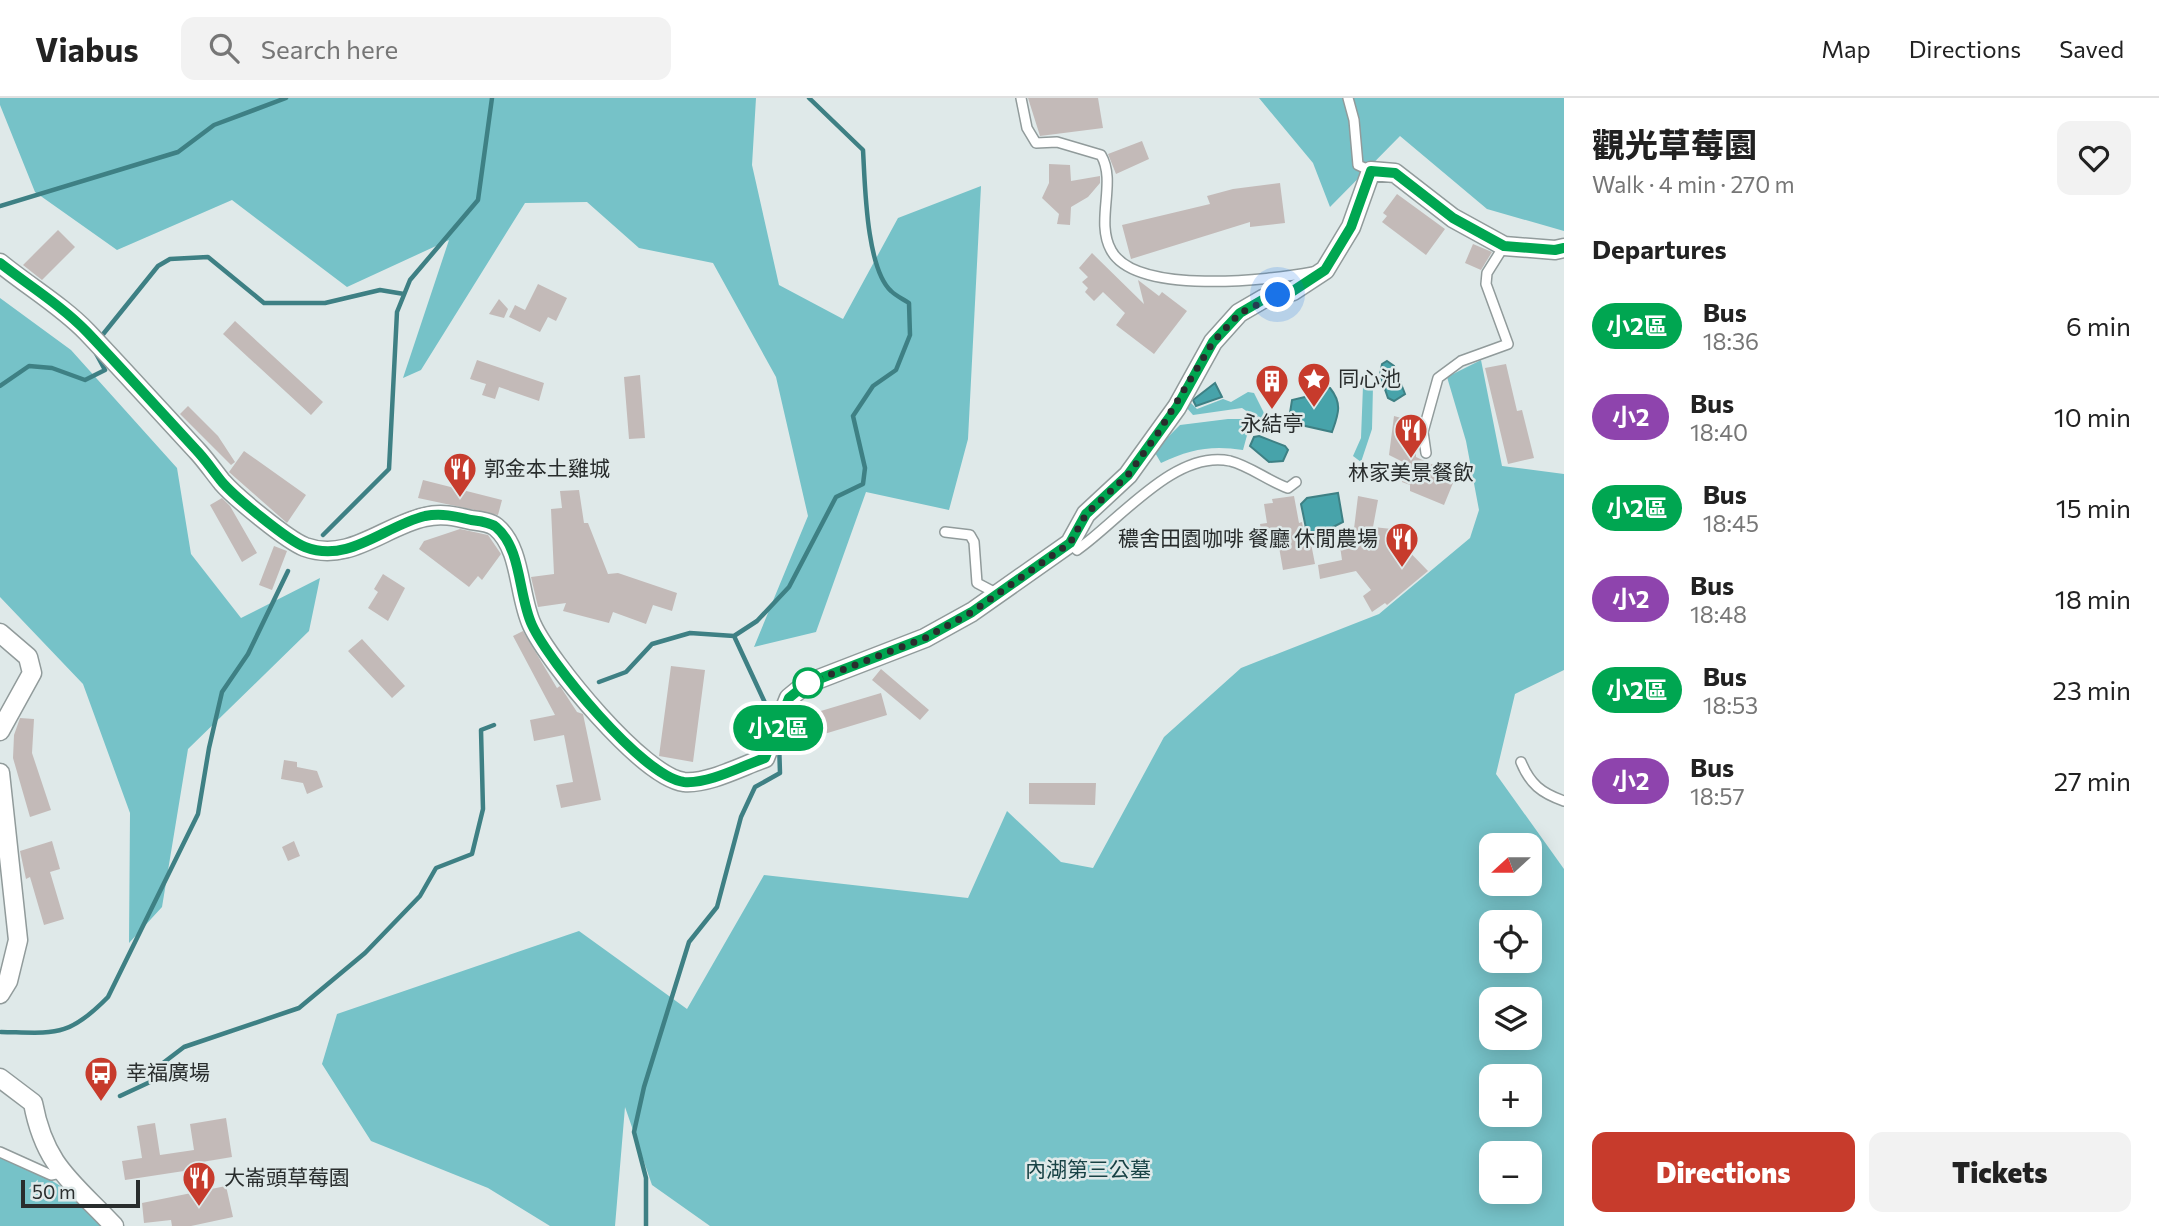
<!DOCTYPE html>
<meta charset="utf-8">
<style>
body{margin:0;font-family:Commissioner,"Noto Sans TC",sans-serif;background:#f2f2f2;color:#222;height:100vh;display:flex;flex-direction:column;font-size:26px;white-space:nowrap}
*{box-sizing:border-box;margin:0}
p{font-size:23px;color:#767676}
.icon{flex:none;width:38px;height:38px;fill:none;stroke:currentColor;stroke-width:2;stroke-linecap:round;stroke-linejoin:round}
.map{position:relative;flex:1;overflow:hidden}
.details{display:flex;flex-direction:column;background:#fff;width:595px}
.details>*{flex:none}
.badge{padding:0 14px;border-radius:23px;font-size:24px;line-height:46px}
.needle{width:46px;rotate:249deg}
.fabs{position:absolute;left:1479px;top:735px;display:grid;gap:14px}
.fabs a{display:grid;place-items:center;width:63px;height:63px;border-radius:14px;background:#fff;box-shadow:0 4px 18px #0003;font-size:35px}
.scale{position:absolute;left:21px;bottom:18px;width:119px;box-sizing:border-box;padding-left:7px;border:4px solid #292d2d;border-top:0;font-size:19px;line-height:24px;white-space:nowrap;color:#292d2d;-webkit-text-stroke:5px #dfe9e9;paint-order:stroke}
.you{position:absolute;width:35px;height:35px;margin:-18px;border:5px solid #fff;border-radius:50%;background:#1a73e8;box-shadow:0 0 0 10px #1a73e833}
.map>.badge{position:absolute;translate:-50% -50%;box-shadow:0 0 0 4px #fff}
h2{padding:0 28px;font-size:26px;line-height:63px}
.round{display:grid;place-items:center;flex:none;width:74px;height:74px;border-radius:14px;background:#f2f2f2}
.summary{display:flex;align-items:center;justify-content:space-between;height:119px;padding:0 28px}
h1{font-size:33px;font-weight:800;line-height:52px}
.action{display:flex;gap:14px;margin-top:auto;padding:14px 28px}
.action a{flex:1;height:80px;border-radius:14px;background:#c73b2c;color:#fff;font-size:28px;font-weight:800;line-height:80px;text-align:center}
.action a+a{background:#f2f2f2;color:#222}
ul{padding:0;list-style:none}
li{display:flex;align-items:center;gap:21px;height:91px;padding:0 28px}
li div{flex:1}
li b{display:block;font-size:26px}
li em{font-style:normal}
li .badge{min-width:77px;font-weight:700;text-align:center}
header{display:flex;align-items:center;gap:42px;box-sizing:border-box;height:98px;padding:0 35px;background:#fff;border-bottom:2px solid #e0e0e0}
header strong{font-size:33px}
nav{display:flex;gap:38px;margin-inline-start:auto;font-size:24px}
.search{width:490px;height:63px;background:#f2f2f2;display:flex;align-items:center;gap:18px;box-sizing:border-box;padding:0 24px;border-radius:14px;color:#767676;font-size:26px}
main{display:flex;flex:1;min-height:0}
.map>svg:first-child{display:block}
.green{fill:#76c2c8;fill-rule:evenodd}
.water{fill:#47a3aa;stroke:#3e8084;stroke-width:2}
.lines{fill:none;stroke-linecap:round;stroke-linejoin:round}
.stream{stroke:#3e8084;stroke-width:4.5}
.building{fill:#c3bab8}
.lane-casing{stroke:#919b9b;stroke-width:12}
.street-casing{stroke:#919b9b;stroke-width:21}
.lane{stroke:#fff;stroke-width:9}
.street{stroke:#fff;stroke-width:18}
.line-casing{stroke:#fff;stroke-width:16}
.line{stroke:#00a651;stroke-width:10}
.walk{stroke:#292d2d;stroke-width:7;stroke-dasharray:0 12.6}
.stop-dot{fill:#fff;stroke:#00a651;stroke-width:3.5}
.labels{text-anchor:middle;stroke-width:5;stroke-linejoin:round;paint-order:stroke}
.poi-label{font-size:21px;fill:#292d2d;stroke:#dfe9e9;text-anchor:start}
.park-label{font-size:21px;fill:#184245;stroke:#dfe9e9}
</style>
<header>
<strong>Viabus</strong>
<div class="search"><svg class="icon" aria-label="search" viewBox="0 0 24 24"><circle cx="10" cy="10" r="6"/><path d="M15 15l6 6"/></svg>Search here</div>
<nav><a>Map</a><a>Directions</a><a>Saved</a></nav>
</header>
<main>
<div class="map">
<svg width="1564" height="1128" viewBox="0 0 1564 1128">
<rect width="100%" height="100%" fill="#dfe9e9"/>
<path class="green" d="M0,0H756L752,67L779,187L843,221L898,120L981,88L968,341L949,412L866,394L816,534L754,549L808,418L776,279L713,165L639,150L587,104L525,105L421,272L403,280L449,142L347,189L232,102L117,152L35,94L0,7Z
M1259,0H1564V133L1487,111L1400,38L1330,109L1313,65Z
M0,200L71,252L177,370L191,456L241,520L320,480L309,533L188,651L162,809L129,845L130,715L83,586L0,499Z
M1481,262L1502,368L1564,376V572L1515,596L1496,676L1564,771V1128H710L652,1087L625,1009L615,1128H550L488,1090L371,1043L322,966L337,916L579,833L687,911L764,777L968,800L1007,713L1061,764L1093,770L1164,639L1241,570L1379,516L1470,440L1479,412L1466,343L1447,279ZM1530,747V786H1491V747ZM1530,824V863H1491V824ZM1491,901H1530V940H1491ZM1530,978V1017H1491V978ZM1530,1055V1094H1491V1055Z
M1363,288H1373L1372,331L1361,364L1353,358L1361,340Z
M1248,294L1254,295L1267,321L1255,319L1242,310L1193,317L1186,309L1191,305L1197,311L1223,301L1231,304Z
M1228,321H1243L1249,330L1243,352C1212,347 1190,351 1161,365L1154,353L1180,327Z
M0,1058C41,1075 79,1094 108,1128H0Z"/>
<path class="water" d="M1387,263L1394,268L1405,296L1394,303L1388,300L1380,277L1382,266Z
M1215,285L1222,299L1196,308L1193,302Z
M1319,289L1330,290C1343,306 1338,317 1332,334L1301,327L1290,315L1292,302L1309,298Z
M1259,338L1285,348L1288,352L1283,363L1269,364L1250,348L1254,339Z
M1338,395L1343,424L1333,429L1330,437L1317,440L1307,435L1301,406L1307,400Z"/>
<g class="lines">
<path class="stream" d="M0,108L178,54L214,27L286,0
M100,240L158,168L170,161L208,159L264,205H325L380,192L404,196
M0,288L29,268L52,270L85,282L105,272L93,250
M323,437L389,371L397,214L410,182L478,102L492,0
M734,538L773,622
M599,584L626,574L652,546L690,535L734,538L757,523L789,489L836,399L863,386L865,370L853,318L873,288L896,272L910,237L909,205C903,201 896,198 891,193C866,170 865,85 863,52L809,0
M1,934C55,935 68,940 108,899L198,716L209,650L222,594L248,556L288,473
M120,998L150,984L163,965L184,949L299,910L365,855L420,798L436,770L472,756L483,711L481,632L494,627
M646,1128V1080L634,1034L644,989L689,844L717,809L741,719L755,689L780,675L779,644"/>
</g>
<path class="building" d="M1028,0H1098L1103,30L1040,38Z
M1142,43L1149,61L1116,76L1108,56Z
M1049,66L1070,67L1071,83L1100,78V85L1088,99L1071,109L1070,127L1057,126L1059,116L1042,100L1049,85Z
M1280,85L1285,125L1250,129V124L1131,161L1122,127L1210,106L1207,98L1233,91Z
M1397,96L1445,131L1426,157L1382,124L1387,118L1383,115Z
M58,132L75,149L42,182L23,167Z
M1473,146L1492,154L1481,172L1465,165Z
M1092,155L1144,206L1138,182L1159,198L1162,194L1187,213L1154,256L1116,227L1125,215L1103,194L1094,203L1085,194L1088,190L1082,184L1088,179L1079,170Z
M538,186L567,200L556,223L548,219L540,234L509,219L515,207L525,212Z
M499,201L508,211L504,220L489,216Z
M235,223L323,304L311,317L223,236Z
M477,262L544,285L539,303L499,289L495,301L482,297L486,286L470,281Z
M1506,266L1517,313L1522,312L1534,360L1508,366L1485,270Z
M640,277L645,340L629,341L624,279Z
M188,308L218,338L235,364L231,367L180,316Z
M1394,318L1416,324V359L1440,370L1438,378L1453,385L1444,407L1410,393V387L1402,384L1405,365L1389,357Z
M244,353L306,397L287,425L229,374Z
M423,382L502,402L498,417L418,400Z
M579,392L584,425H588L608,476L618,475L677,495L672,513L653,507L646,526L613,514L609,525L563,513L566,505L538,509L531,479L554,476L551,411L562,410L560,393Z
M1294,398L1299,425L1302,424L1305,441L1310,440L1315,466L1283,472L1279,449L1264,451L1260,426L1267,425L1264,406L1273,405L1272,401Z
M1358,398L1378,402L1373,429L1392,431L1397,441L1428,473L1387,507L1385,505L1372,514L1363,498L1371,492L1356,473L1320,481L1318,467L1342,462L1339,441L1353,439Z
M222,400L230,408L257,455L242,464L210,407Z
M460,431L488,437L501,456L482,482L478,478L469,489L419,451L424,443Z
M274,448L287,453L272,492L259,487Z
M383,476L405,490L388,523L368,510L378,494L374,491Z
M523,533L557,590L560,588L577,614L583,616L601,702L561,710L556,687L573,684L564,637L534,643L530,622L555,617L513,538Z
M362,541L405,588L392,600L348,553Z
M671,568L705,572L693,664L659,658Z
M881,571L929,612L920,622L872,582Z
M881,595L887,617L801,643L794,621Z
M20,620L34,621L32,655L51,712L30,719L13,660L14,637Z
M284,662L297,664V669L317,673L323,689L307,696L303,685L281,681Z
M1029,685H1096L1095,707L1029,706Z
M52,743L60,771L50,774L64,821L44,827L30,779L26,781L20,753Z
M294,743L300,758L288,763L282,749Z
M226,1020L232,1059L196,1065L197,1071L125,1082L122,1063L142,1060L137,1028L155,1025L160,1057L194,1052L190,1026Z
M226,1088L233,1119L191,1128H172L171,1122L144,1125L142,1105Z"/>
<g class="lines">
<defs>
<path id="lane" d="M1021,0L1027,30L1036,45L1057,44L1101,57C1117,84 1095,123 1111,152C1135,198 1270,182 1313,174
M1348,0L1354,22L1358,67L1371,73
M1426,355L1423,334L1438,280L1461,263L1508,246L1486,186L1487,175L1504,148
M945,434L970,437L974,444L977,485L996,495
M1070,445L1077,452C1119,423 1175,351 1230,363C1250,368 1268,383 1288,390L1296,384
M1521,664C1530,686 1541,695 1564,703
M0,1054L51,1077L61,1075"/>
<path id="street" d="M0,165C28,188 62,208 87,234C125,274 162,315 199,355C207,364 214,374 222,384C235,399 287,442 305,449C349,465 384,428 425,419C441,415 455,418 471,422C479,423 490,424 496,429C522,451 518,497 532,527C549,564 643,679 684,684C709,686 742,668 765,660L789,600L806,586L925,540L972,514L1070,445L1086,416L1128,377L1177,309L1213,244L1239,215L1263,201L1293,193L1325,172L1351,129L1371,73L1395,75L1453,120L1504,148L1555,152L1564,150
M0,535L28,559L32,575L0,633
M0,675L18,842L8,883L0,896
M0,980L33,1005C45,1069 73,1084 114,1128"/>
</defs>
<use href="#lane" class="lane-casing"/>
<use href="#street" class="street-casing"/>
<use href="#lane" class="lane"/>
<use href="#street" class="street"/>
</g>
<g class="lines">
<defs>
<path id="line" d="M0,165C28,187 62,208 87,234C125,274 162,315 199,355C207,364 214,374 222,384C235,399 287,442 305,449C349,466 384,428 425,418C441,415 455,418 471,422C479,423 490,424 496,429C522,451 518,497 532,527C549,564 643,679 684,684C709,686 742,668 765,660L789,600L806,586L925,540L972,514L1070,445L1086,416L1128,377L1177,309L1213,244L1240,215L1264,201L1293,193L1325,172L1351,129L1371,73L1395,75L1453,120L1504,148L1555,152L1564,150"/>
</defs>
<use href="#line" class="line-casing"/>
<use href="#line" class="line"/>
<path class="walk" d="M808,585L925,540L972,514L1070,445L1086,416L1128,377L1158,335L1213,244L1240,215L1278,197"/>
</g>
<defs>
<symbol id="sight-pin" viewBox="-11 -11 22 30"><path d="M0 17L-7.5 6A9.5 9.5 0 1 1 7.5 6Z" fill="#c73b2c" stroke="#dfe9e9"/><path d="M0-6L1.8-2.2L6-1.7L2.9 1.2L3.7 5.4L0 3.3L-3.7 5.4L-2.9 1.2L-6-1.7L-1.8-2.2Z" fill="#fff"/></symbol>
<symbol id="building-pin" viewBox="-11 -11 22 30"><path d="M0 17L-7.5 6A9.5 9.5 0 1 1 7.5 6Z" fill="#c73b2c" stroke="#dfe9e9"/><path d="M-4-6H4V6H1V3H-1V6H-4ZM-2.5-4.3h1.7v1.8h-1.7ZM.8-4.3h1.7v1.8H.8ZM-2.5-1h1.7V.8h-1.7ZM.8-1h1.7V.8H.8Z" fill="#fff"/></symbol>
<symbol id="restaurant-pin" viewBox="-11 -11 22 30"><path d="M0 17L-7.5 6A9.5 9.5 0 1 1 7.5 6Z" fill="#c73b2c" stroke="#dfe9e9"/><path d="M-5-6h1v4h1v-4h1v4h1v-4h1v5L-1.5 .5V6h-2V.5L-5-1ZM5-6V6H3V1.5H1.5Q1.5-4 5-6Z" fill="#fff"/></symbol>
<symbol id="bus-pin" viewBox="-11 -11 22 30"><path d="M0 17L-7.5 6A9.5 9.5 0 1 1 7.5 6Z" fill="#c73b2c" stroke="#dfe9e9"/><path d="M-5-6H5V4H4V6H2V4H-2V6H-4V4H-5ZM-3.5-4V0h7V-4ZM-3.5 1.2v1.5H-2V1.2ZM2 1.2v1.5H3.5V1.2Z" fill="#fff"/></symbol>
</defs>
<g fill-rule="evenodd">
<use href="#sight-pin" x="1295" y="262" width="38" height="52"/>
<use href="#building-pin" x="1253" y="264" width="38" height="52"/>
<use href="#restaurant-pin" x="1392" y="313" width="38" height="52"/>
<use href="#restaurant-pin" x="441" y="352" width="38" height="52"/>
<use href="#restaurant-pin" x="1383" y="422" width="38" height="52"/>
<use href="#bus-pin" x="82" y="956" width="38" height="52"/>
<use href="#restaurant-pin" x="180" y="1061" width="38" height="52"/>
</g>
<circle class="stop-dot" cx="808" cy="585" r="14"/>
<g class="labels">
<g class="poi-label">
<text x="1338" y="288">同心池</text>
<text x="1272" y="333" text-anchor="middle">永結亭</text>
<text x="484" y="378">郭金本土雞城</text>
<text x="1411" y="382" text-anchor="middle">林家美景餐飲</text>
<text x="1378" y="448" text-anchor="end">穠舍田園咖啡 餐廳 休閒農場</text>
<text x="126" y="982">幸福廣場</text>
<text x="224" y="1087">大崙頭草莓園</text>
</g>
<g class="park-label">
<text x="1088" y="1079">內湖第三公墓</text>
</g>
</g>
</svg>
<div class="fabs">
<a><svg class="needle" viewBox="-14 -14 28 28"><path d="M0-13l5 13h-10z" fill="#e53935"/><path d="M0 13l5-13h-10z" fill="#767676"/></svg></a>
<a><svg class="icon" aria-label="locate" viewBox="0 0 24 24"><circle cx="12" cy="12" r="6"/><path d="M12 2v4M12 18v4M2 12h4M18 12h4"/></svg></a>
<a><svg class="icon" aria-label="layers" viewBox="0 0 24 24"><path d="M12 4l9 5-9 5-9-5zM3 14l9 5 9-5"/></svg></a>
<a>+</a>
<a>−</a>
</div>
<div class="scale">50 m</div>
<div class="you" style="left:1278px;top:197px"></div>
<b class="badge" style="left:778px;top:630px;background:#00a651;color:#fff">小2區</b>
</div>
<section class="details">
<div class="summary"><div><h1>觀光草莓園</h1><p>Walk · 4 min · 270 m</p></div><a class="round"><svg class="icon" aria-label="heart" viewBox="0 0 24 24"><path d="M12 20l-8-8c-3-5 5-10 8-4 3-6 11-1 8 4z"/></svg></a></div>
<h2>Departures</h2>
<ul>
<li><span class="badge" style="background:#00a651;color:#fff">小2區</span><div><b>Bus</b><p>18:36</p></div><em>6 min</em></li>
<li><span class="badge" style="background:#8e44ad;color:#fff">小2</span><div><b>Bus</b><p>18:40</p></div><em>10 min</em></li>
<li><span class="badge" style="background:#00a651;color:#fff">小2區</span><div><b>Bus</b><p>18:45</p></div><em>15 min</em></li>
<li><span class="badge" style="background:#8e44ad;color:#fff">小2</span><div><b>Bus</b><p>18:48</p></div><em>18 min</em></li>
<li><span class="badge" style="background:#00a651;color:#fff">小2區</span><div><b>Bus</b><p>18:53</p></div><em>23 min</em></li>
<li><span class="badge" style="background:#8e44ad;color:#fff">小2</span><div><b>Bus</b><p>18:57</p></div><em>27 min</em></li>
</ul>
<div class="action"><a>Directions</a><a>Tickets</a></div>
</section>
</main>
